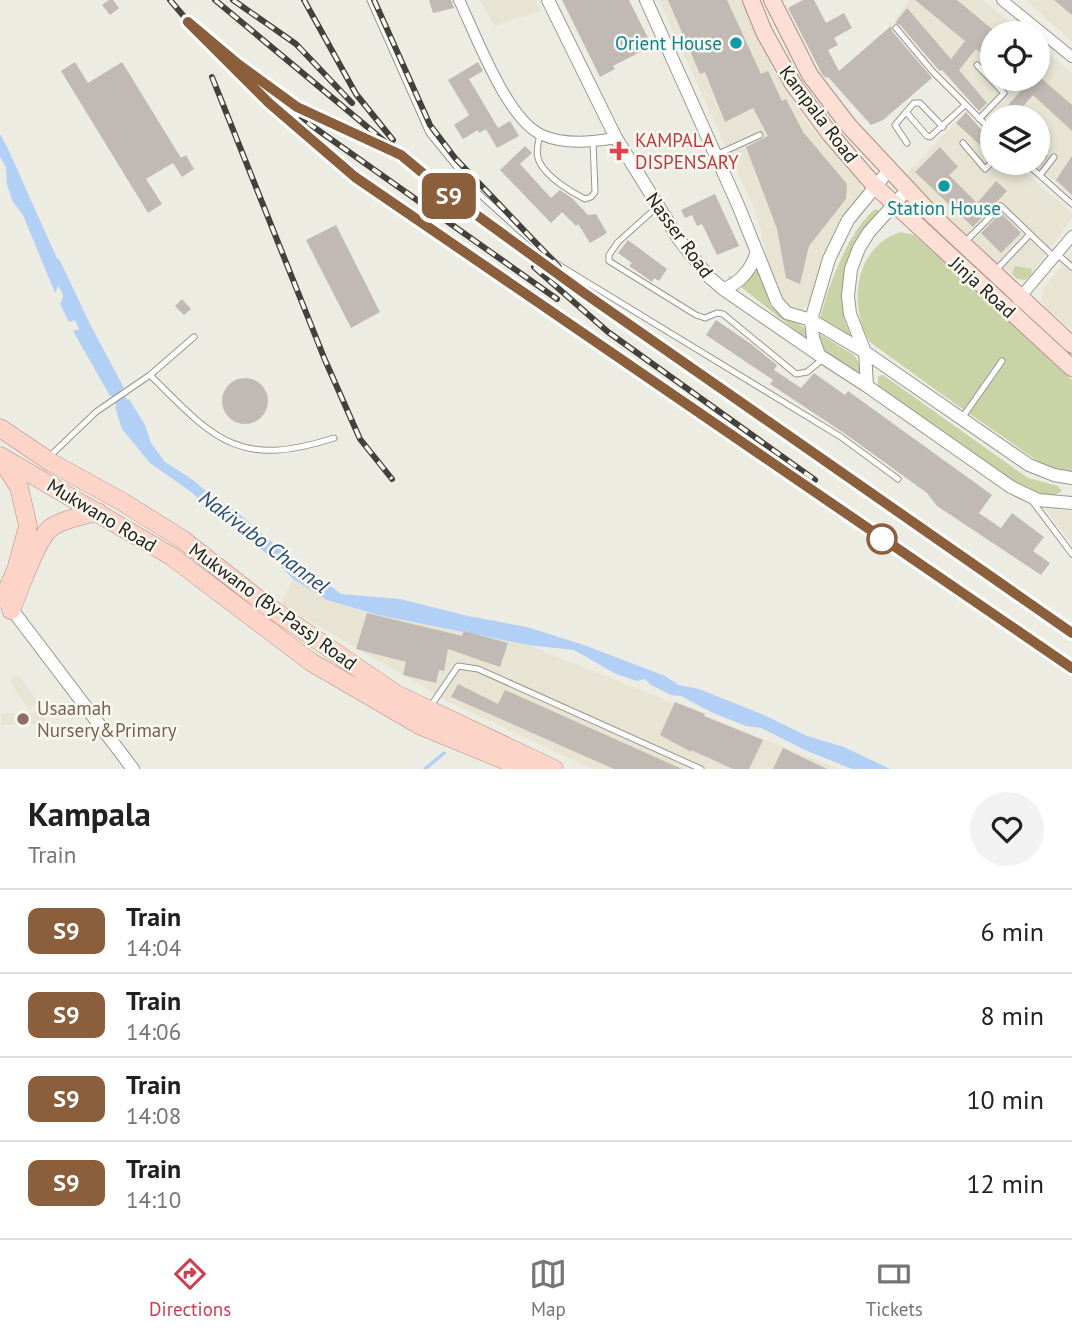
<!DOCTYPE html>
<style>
body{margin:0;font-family:"PT Sans",sans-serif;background:#f2f2f2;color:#202124;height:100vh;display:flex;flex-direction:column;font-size:26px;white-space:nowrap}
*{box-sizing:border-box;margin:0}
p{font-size:23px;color:#757577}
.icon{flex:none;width:38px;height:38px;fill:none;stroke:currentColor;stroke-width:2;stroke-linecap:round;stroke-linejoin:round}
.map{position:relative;height:769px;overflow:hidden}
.side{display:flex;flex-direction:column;background:#fff;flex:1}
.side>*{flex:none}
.badge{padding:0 14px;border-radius:10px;font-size:24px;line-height:46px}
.tools{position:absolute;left:980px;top:21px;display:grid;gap:14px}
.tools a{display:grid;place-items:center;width:70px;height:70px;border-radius:50%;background:#fff;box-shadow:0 4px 10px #0003;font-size:35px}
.map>.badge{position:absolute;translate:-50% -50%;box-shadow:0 0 0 4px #fff}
.round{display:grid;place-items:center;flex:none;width:74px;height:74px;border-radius:37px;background:#f2f2f2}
.head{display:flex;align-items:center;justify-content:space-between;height:119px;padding:0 28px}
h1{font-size:33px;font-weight:800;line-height:52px}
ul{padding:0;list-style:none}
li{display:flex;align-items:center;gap:21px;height:84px;padding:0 28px;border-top:2px solid #e0e0e0}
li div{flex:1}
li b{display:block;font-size:26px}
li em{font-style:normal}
li .badge{min-width:77px;font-weight:700;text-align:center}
.tab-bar{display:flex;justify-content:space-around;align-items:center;height:98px;border-top:2px solid #e0e0e0;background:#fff;font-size:19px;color:#757577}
.tab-bar a{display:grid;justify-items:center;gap:4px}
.tab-bar .active{color:#ce3e4f}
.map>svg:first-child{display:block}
.built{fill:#e7e4d3}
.green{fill:#c8d3a6}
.water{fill:#b2cff6}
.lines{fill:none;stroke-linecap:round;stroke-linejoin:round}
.stream{stroke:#b2cff6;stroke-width:3.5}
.canal{stroke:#b2cff6;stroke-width:12}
.building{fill:#c1bab4}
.service-casing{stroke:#97968d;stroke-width:7}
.minor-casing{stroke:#97968d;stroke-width:12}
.tertiary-casing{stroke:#97968d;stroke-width:14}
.primary-casing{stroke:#af8e84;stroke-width:18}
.trunk-casing{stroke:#af8e84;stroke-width:19}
.service{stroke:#fff;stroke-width:5}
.minor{stroke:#fff;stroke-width:10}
.tertiary{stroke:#fff;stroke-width:12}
.primary{stroke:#fddfd6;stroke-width:16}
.trunk{stroke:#fcd4c8;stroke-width:18}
.rail-casing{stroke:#42413d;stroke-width:6}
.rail{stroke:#faf9f0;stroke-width:3.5;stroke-dasharray:10;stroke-linecap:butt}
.line-casing{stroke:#fff;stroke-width:16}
.line{stroke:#8b5e3c;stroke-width:10}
.culture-dot{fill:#0f9aa8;stroke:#faf9f0;stroke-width:2.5}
.health-dot{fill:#e0444e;stroke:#faf9f0;stroke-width:2.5}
.stop-dot{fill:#fff;stroke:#8b5e3c;stroke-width:3.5}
.education-dot{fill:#8d6e63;stroke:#faf9f0;stroke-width:2.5}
.labels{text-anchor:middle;stroke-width:5;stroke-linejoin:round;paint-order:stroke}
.culture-label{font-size:19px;fill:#0d838f;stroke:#faf9f0;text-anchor:end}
.street-label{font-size:19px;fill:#21201d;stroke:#faf9f0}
.health-label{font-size:19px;fill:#be3a42;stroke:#faf9f0;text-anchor:start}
.education-label{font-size:19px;fill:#785e54;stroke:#faf9f0;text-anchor:start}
.water-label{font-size:21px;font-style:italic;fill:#244b7c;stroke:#faf9f0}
</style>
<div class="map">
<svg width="1072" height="769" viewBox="0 0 1072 769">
<rect width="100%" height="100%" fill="#edece3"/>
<path class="built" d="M480,0H535L540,11L494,26Z
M659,0H743L771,66L790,96L810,126L861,184L863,195L835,234L809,304L802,311L781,303L774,292L763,239L754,208Z
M910,0H983L1024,33H992V79H1038V44L1072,73V197L1034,163H1038V117H992V124L981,114L895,18Z
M1026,0H1072V42Z
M964,114L992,142V163H1014L1072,213V218L1031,275L1025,280L1017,279L951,227L900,180Z
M1072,252V330L1045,307L1041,299L1043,289Z
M1045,508L1072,511V544L1061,530Z
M293,579L327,600L367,613L528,645L839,769H592L451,703L281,604Z
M18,674L39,703L29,710L9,681Z
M45,712V724L1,725V714Z"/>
<path class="green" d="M875,209L878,210V213L843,285L844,319L854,343L820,320C827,288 849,230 875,209Z
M901,232L914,235L1034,342L1072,380V473C1045,470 1024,451 1002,436C957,406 914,374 870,342C847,305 855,246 901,232Z
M757,266L771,307L805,328L809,341L727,276L735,277Z
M1015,266L1032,269L1031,275L1025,280L1017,279L1012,274Z
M816,332L854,355L862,368L858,374L824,351Z
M883,375L1028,478L1058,486L1062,491L1051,497L1032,492L1014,482L878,388V376Z"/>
<path class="water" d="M0,134L8,149L64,274L55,293L23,215L13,202L7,185L6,167L0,157Z
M69,283L86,317L69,322L60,304Z
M91,326L124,388L110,396L73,331Z
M129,399L145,425L151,443L165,462L193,480L215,499L236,511L268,539L341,594L400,599L468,616L527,627L584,645L665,676L679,685L699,689L764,715L807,736L844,747L890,769H852L805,750L761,728L746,726L713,713L681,696L671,695L651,685L645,679L637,681L616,674L574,650L528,645L378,615L327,600L293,579L278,563L187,489L150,463L122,429L115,407Z"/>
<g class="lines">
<path class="stream" d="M425,769L444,753"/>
<path class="canal" d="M55,264L92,342
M109,378L129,417"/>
</g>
<path class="building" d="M109,0H113L119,8L110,15L102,5Z
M429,0H451L454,8L433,13Z
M562,0H629L652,46L613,66L615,69L600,77Z
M668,0H727L761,74L768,71L782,101L786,99L803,132L847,184L846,199L809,246L800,284L786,278L777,229L746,147L768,136L753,108L725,122L705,72L700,74Z
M803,0H814L826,23L844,13L852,28L834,38L838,45L828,50L839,71L891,26L892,31L932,78L883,120L871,125L828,77L826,78L822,74L788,8Z
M915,0H957L992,29V63L976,49L959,70L987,103L979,111L942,70L940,71L937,68L900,25L895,23L907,8L951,59L965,41Z
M1054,0H1072V15Z
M75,62L88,83L122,62L181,158L186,155L194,169L182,177L173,163L146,179L162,204L148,213L61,71Z
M478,62L483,71L469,79L498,128L510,121L519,136L497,148L486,129L479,133L478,130L463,139L454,125L469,115L448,80Z
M1012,79H1042L1072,105V131L1033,95L1014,117H998L1023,88Z
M966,112L992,142V156L956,123Z
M525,146L532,153L520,164L551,198L560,190L572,198L588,215L596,214L607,233L590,243L578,224L576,226L562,212L551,223L500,170Z
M940,147L958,167L949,175L977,203L996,181L1007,191L973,227L915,172Z
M1038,147L1048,156L1041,165L1038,161Z
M1072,156V195L1056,180Z
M715,194L739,246L717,255L702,224L697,226L692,215L685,218L681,210Z
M1001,213L1021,233L1001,253L981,233Z
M336,225L380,312L351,328L306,240Z
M628,240L667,269L659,281L654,278L652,282L644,276L629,266L632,263L618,253Z
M182,299L191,309L184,315L175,306Z
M716,320L751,344L777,365L774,370L801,388L814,373L845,395L848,391L992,495L979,513L1001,528L1012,513L1044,537L1033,551L1050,563L1041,575L937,506L927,493L844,433L770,384L773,380L706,335Z
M222 401a23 23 0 1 1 46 0a23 23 0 1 1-46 0Z
M367,613L462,636L464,631L508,643L500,667L448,649L444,671L439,670L436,683L403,675L406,662L356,649Z
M458,684L498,704L505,690L682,769H614L451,697Z
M675,702L705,714L704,716L763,740L749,769H733L691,750V752L660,735Z
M783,748L827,769H773Z"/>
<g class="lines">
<defs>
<path id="service" d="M370,0L429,133L477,192L557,264L841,437L898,479
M896,28L933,72L992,131
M977,65L1004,93L979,119
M906,112L914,103H920L943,127
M540,134C538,144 535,154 540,163C548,178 571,192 585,199L591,197L595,192L593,142
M907,143L895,125L906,112L927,136L930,137L965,105
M963,143L985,169L992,162
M716,155L760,135
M1026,163L1072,204
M1040,175L1054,157
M657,207L618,242L609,255V261L696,315L705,318L717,313L723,314L796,374L807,372L824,358
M965,242L1001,206L1054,257
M1057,254L1072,267
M996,270L1030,234
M150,375C214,439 238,469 334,438
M962,418L1002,361
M49,457L96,412L150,375L194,337
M1033,502L1072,554
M430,707L458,666L478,669L701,769"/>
<path id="minor" d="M459,0C476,35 507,120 542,135C565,145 592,142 616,138
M1002,0L1072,57
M1018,300L1072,236"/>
<path id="tertiary" d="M548,0L616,138L680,241L708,276L723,289L819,355
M646,0L738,205L777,302L787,313L811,320L865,352L867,386
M889,170L848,220L829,259L811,320L813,338L819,355L867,386L1011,487L1038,500L1072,503
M907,190L869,232L859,248L851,269L848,296L850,314L865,352L1029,465L1054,475L1072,478
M723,289C739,284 751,270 756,254
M7,603L133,769"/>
<path id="primary" d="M751,0L764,32L793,84L829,133L875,186L1072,368
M772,0L810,75L849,126L933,216L1072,345"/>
<path id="trunk" d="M0,428L52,463L121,501L182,539L266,605L396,694L554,769
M0,456L171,556L311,662L421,726L526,769
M1,459L19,487L28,526L16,570L3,599
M11,610C19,592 37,536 52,527C65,519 83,515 98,512"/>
</defs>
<use href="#service" class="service-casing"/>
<use href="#minor" class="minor-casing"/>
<use href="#tertiary" class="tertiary-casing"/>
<use href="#primary" class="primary-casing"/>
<use href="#trunk" class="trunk-casing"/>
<use href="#service" class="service"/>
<use href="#minor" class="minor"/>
<use href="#tertiary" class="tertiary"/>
<use href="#primary" class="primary"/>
<use href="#trunk" class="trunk"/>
<defs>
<path id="rail" d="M170,0L220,59L355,177L1072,668
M215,0L449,195L584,293L1072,633
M233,0L296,44L352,103
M304,0L356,94L393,140
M374,0L430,125L455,158L559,267
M241,67L297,107L384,147
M212,77L325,360L360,439L392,479
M291,111L557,299
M534,267L608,332L815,480"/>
</defs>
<use href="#rail" class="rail-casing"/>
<use href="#rail" class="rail"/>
</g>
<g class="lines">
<defs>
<path id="line" d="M1072,633L584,293L449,195L401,155L297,107L238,64L188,22L269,103L355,177L1072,668"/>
</defs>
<use href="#line" class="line-casing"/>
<use href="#line" class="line"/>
</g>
<g class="culture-dot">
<circle cx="736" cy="43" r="7"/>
<circle cx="944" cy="186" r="7"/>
</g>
<path class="health-dot" d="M615.5 140.5h7v7h7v7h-7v7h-7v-7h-7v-7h7z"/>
<circle class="stop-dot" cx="882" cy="539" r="14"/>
<circle class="education-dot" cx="23" cy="719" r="7"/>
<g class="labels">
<g class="culture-label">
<text x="722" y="50">Orient House</text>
<text x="944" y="215" text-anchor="middle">Station House</text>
</g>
<g class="street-label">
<text transform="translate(819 114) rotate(53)" y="7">Kampala Road</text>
<text transform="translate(680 235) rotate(54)" y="7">Nasser Road</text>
<text transform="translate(983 287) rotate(42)" y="7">Jinja Road</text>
<text transform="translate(102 515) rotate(31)" y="7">Mukwano Road</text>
<text transform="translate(273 606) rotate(36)" y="7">Mukwano (By-Pass) Road</text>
</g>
<g class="health-label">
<text x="635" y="147">KAMPALA<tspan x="635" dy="22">DISPENSARY</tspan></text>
</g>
<g class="education-label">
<text x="37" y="715">Usaamah<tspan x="37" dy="22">Nursery&amp;Primary</tspan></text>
</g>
<g class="water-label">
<text transform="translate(264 542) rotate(37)" y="7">Nakivubo Channel</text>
</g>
</g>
</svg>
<div class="tools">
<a><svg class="icon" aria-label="locate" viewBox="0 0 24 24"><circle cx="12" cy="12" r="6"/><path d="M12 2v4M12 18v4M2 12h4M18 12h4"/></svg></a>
<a><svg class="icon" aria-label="layers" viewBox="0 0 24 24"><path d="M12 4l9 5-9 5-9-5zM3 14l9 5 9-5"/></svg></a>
</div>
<b class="badge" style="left:449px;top:196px;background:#8b5e3c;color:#fff">S9</b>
</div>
<section class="side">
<div class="head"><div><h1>Kampala</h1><p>Train</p></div><a class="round"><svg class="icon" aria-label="heart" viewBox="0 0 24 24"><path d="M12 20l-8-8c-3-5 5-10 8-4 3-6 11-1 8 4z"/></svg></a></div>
<ul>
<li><span class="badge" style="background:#8b5e3c;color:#fff">S9</span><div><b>Train</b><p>14:04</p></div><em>6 min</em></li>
<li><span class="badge" style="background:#8b5e3c;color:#fff">S9</span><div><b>Train</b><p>14:06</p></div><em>8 min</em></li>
<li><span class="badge" style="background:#8b5e3c;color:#fff">S9</span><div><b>Train</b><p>14:08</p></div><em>10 min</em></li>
<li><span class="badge" style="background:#8b5e3c;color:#fff">S9</span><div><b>Train</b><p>14:10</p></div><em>12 min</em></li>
</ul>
</section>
<nav class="tab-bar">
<a class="active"><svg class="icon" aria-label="directions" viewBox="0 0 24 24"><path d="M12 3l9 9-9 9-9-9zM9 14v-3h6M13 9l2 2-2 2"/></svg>Directions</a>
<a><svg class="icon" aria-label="map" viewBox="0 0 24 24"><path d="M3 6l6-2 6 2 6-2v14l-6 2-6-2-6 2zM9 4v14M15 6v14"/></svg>Map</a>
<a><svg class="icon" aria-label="tickets" viewBox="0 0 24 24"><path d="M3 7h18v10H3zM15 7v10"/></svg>Tickets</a>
</nav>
